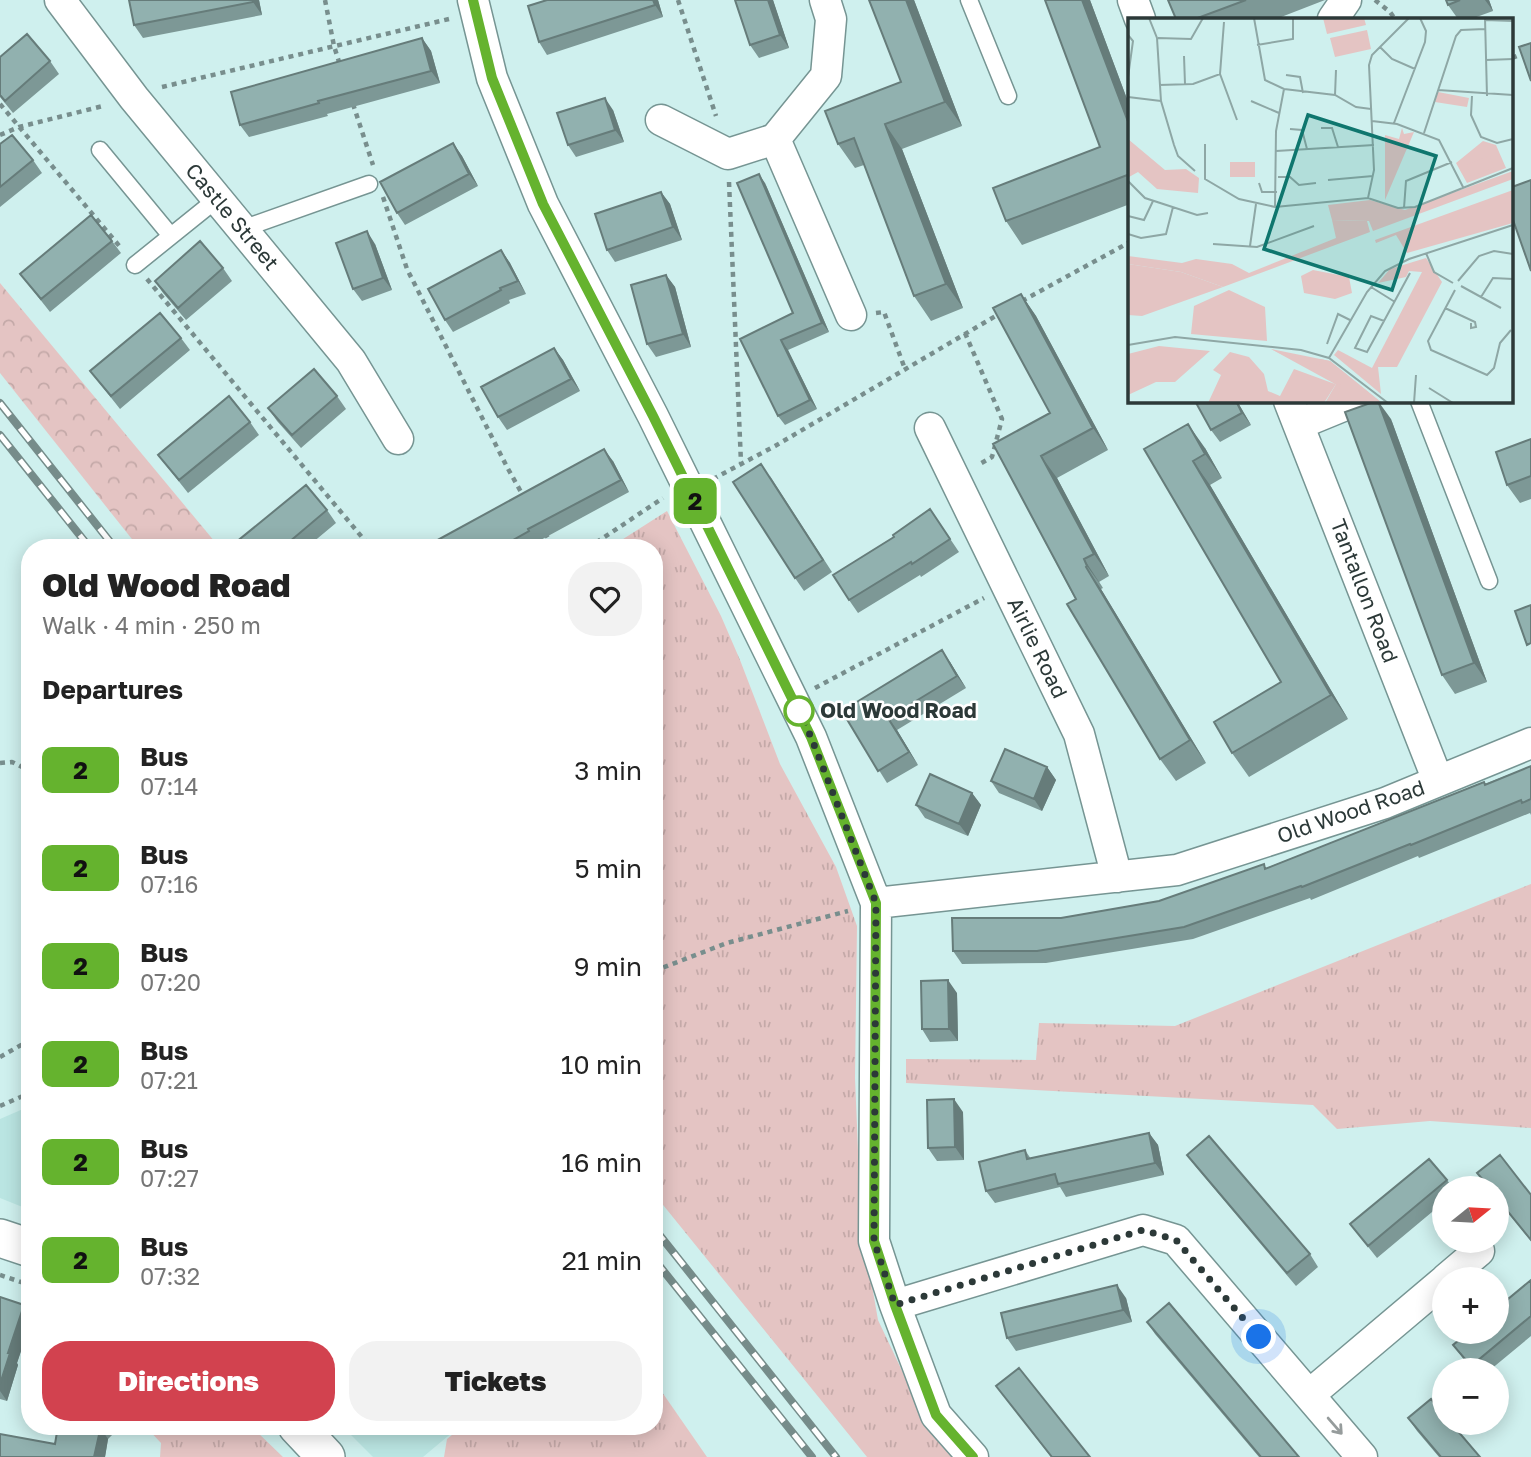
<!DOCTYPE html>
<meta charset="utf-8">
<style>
body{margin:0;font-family:"Golos Text",sans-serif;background:#f2f2f2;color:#222;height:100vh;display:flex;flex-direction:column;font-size:26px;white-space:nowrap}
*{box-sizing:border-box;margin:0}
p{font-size:23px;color:#767676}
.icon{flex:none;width:38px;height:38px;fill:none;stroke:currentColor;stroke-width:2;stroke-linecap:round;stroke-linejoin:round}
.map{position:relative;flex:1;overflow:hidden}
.side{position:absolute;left:21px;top:539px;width:642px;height:896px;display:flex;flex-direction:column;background:#fff;border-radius:28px;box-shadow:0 4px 18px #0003}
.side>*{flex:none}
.badge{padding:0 14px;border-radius:10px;font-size:24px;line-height:46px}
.needle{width:46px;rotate:72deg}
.controls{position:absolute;left:1432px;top:1176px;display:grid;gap:14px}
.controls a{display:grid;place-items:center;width:77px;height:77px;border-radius:50%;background:#fff;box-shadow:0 4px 18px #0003;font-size:35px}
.you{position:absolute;width:35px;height:35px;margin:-18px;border:5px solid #fff;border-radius:50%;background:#1a73e8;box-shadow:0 0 0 10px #1a73e833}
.map>.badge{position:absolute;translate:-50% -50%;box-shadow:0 0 0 4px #fff}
h2{padding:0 21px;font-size:26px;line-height:63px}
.round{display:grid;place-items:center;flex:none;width:74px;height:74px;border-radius:28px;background:#f2f2f2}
.summary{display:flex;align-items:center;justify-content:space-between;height:119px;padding:0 21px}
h1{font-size:33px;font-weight:800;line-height:52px}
.action{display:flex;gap:14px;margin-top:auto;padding:14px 21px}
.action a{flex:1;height:80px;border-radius:28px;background:#d2424f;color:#fff;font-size:28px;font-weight:800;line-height:80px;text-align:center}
.action a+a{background:#f2f2f2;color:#222}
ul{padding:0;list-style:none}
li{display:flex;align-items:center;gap:21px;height:98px;padding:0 21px}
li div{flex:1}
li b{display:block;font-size:26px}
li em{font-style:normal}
li .badge{min-width:77px;font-weight:700;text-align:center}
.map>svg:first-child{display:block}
.built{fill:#bae5e2}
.grass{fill:url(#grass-tufts)}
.forest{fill:url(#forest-crowns)}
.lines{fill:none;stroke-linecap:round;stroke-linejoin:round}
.service-casing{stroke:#769593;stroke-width:19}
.minor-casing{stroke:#769593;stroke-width:33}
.tertiary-casing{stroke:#769593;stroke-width:40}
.path{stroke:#788e8d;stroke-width:4.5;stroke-dasharray:5 5;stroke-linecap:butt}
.service{stroke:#fff;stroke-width:16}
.minor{stroke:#fff;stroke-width:30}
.tertiary{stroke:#fff;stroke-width:37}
.rail-casing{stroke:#768c8a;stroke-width:8}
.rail{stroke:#fff;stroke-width:5;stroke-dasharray:16;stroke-linecap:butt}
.wall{fill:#7d9896}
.shaded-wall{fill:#667c7a}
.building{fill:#91b1af;stroke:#667c7a;stroke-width:2}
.oneway{stroke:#969c9c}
.line-casing{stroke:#fff;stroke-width:16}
.line{stroke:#65b32e;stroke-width:10}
.walk{stroke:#2c3938;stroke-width:7;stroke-dasharray:0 12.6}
.stop-dot{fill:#fff;stroke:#65b32e;stroke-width:3.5}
.labels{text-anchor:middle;stroke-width:5;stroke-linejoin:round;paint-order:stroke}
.street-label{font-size:21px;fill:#2c3938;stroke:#fff}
.stop-label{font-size:21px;font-weight:bold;fill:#2c3938;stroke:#fff;text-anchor:start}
.inset-road{fill:none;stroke:#8ea7a5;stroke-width:2}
.view{fill:#0f766e;fill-opacity:0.15;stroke:#0f766e;stroke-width:3.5}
.inset-edge{fill:none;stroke:#2c3938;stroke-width:3.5}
</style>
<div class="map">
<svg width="1531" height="1457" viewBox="0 0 1531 1457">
<defs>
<pattern id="grass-tufts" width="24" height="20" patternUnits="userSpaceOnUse" patternTransform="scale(1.75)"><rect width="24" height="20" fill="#e4c4c3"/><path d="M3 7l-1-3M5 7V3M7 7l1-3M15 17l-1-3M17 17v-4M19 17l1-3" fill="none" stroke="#c4a9a8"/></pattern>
<pattern id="forest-crowns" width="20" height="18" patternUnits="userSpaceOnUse" patternTransform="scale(1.75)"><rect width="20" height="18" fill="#e4c4c3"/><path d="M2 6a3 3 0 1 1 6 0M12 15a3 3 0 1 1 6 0" fill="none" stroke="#c4a9a8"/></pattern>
</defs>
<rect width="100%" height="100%" fill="#cff0ee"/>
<path class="built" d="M30,1106V1210L0,1198V1119Z
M342,1426H460L423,1457H373Z"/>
<path class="grass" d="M667,511L721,616L740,660L780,764L836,867L857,926L855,1078L861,1223L878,1320L922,1413L958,1457H867L655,1195L654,548H609Z
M1531,884V1128L1430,1121L1337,1129L1313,1105L906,1083V1059L1036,1060L1039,1023L1175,1026Z
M655,1382L707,1457H444L447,1439L463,1426H654Z
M145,1426H251L283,1457H160L161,1443Z"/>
<path class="forest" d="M0,283L220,548H139L0,373Z"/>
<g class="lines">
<defs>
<path id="service" d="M969,0L1008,96
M100,150L171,236
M242,229L369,184
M135,265L217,199
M1419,401L1489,581"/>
<path id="minor" d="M60,0L134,98L351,361L398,439
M473,0L492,78L543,204L653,416L811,737L876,903L874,1241L895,1305L936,1415L973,1457
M825,0L831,19L826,76L775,139L851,315
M1133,0L1140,19
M1333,19L1346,0
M661,120L728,154L775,139
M1289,401L1438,781
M1299,424L1355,401
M930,428L1079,734L1117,877
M876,903L1177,870L1385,803L1531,743
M1446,1279L1479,1251
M895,1305L1143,1230L1176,1240L1362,1457
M1309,1395L1444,1281"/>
<path id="tertiary" d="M0,1238L30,1248
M297,1426L326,1457"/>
</defs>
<use href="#service" class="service-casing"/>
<use href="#minor" class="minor-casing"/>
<use href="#tertiary" class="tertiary-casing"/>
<path class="path" d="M325,0L334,46L340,65
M678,0L716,116
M1375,0L1390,12L1395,19
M1512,58L1531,50
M162,87L449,19
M0,104L121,248
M353,104L373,165
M0,135L19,127L103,106
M729,182L741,463
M383,197L407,269L507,467L525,499
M147,279L371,548
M1022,301L1130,242
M876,313L884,312L905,369
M965,333L1002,419L992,457L978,465
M713,479L775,446L999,314
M545,533L554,548
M588,548L663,498
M815,688L984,598
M0,763L12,762L30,771
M654,971L727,943L848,911
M0,1057L30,1040
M0,1106L30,1093
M0,1275L30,1285
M259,1426L267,1433"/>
<use href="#service" class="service"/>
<use href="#minor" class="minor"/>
<use href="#tertiary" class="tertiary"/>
<defs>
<path id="rail" d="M0,403L115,548
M0,435L90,548
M654,1228L836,1457
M654,1259L812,1457"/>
</defs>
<use href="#rail" class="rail-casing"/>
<use href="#rail" class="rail"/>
</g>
<path class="wall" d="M259,0L262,15L143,38L134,25Z
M547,0H658L663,17L547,55L539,42Z
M735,0H773L789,48L759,58L750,45Z
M914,0L962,126L902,149L963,308L931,321L914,296L864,165L855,168L838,144L901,82Z
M1090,0L1130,107V204L1022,245L1006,221L1100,147Z
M1168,0H1325L1276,19H1176Z
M1446,0H1489L1493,11L1471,19H1458L1448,5Z
M422,38L431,51L440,83L327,114L328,116L249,137L240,125Z
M0,57L50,61L59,74L13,113L0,97Z
M613,110L624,142L576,157L568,145Z
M453,143L462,156L478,186L405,225L397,213Z
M0,144L33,160L42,173L0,207Z
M765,183L829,332L788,350L817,409L785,425L778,416L740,339L793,313Z
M661,192L670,204L682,240L615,262L607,250Z
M112,241L121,253L50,312L20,274Z
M375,244L392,290L362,301L353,289Z
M501,250L510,263L526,294L509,300L510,303L453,332L445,320Z
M223,268L232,281L186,320L163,293L155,281Z
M666,275L675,287L691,347L656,357L647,344Z
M1021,294L1036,316L1108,450L1057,478L1109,576L1099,582L1103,588L1101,589L1206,763L1176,781L1160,759L993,444L1050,413Z
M181,338L190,350L120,409L90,371Z
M554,348L563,360L580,391L507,430L498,417Z
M337,396L346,409L301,448L277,421L268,408Z
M1237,401L1251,425L1220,442L1211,430Z
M1391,419L1487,682L1455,694L1442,675Z
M250,422L259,435L188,493L158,455Z
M1531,439V499L1520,503L1507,485Z
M1205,448L1222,478L1210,485L1348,719L1249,777L1232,753L1281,682L1144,449Z
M613,461L629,492L537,542L538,544L530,548H423Z
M770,476L832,572L804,591L795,578Z
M930,509L959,552L921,577L920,575L858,613L849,600L894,537Z
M327,510L336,523L306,548H238Z
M950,662L966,688L897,730L918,765L887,783L842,711Z
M1531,766V815L1530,813L1419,858L1418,856L1311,900L1310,898L1193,939L1046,963L962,964L953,951L1061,918L1159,901L1266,868Z
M1047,767L1056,780L1042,811L999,793L991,781Z
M972,793L981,805L968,836L925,818L916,805Z
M957,993L958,1041L930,1042L922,1029Z
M963,1112L964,1160L937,1161L928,1148Z
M1149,1133L1158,1145L1164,1175L1066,1197L1060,1187L995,1203L986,1191L1025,1150L1031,1159Z
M1187,1155L1310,1254L1318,1267L1296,1286L1196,1167Z
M1477,1173L1531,1195V1241L1496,1198V1188H1488Z
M1447,1180L1453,1188H1444V1202L1377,1258L1350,1224Z
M1531,1280V1336L1490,1370H1472L1453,1345Z
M0,1297L24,1305L30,1313V1324L17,1363L18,1365L7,1401L0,1399Z
M1126,1298L1132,1322L1016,1351L1007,1338Z
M1147,1322L1299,1457H1259L1155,1334Z
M996,1386L1090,1457H1051Z
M1408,1418L1480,1457H1439L1417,1431Z
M58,1426H121L108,1439L105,1457H0L55,1444Z"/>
<path class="shaded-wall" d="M253,0H259L262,15L253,2Z
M653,0H658L663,17L655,5Z
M768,0H773L789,48L780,35Z
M906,0H914L962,126L945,102Z
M1082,0H1090L1130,107V127Z
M1485,0H1489L1493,11Z
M422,38L431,51L440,83L431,71Z
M605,98L613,110L624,142L615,130Z
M885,124L902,149L963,308L946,284Z
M453,143L462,156L478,186L469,174Z
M759,174L765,183L829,332L822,323Z
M661,192L670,204L682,240L673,227Z
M367,231L375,244L392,290L383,278Z
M501,250L510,263L526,294L518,281Z
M666,275L675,287L691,347L683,334Z
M1021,294L1036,316L1108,450L1093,428Z
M781,340L788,350L817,409L810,400Z
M554,348L563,360L580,391L571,379Z
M1236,401H1237L1251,425L1242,413Z
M1378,401L1391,419L1487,682L1474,663Z
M1188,424L1205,448L1222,478L1205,454Z
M604,449L613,461L629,492L621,480Z
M1041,456L1057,478L1109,576L1094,554Z
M1193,461L1210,485L1348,719L1331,695Z
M1084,559L1099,582L1103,588L1087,566Z
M1086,567L1101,589L1206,763L1190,740Z
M942,650L950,662L966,688L957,676Z
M888,718L897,730L918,765L909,752Z
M1047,767L1056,780L1042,811L1034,799Z
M972,793L981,805L968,836L959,824Z
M948,980L957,993L958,1041L949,1029Z
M954,1099L963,1112L964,1160L955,1147Z
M1149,1133L1158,1145L1164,1175L1155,1163Z
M1117,1285L1126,1298L1132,1322L1123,1310Z
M24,1305L30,1313V1324L17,1363L18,1365L7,1401L0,1391V1384L8,1353Z
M100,1427L108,1439L105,1457H94Z"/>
<path class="building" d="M129,0H253V2L134,25Z
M547,0H653L655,5L539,42L528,6Z
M735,0H768L780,35L750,45Z
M869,0H906L945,102L885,124L946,284L914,296L854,138L838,144L825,111L901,82Z
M1045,0H1082L1130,127V174L1006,221L993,188L1100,147Z
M1168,0H1246L1195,19H1176Z
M1446,0H1460L1448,5Z
M27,34L50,61L5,101L0,95V57Z
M422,38L431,71L318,101L319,103L240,125L231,92Z
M1531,43V81L1519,47Z
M605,98L615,130L568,145L557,113Z
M12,135L33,160L0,187V144Z
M453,143L469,174L397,213L380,182Z
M759,174L822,323L781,340L810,400L778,416L740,339L793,313L737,183Z
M1531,180V271L1512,217V187Z
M661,192L673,227L607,250L595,214Z
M91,215L112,241L41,299L20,274Z
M367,231L383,278L353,289L336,243Z
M200,241L223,268L178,308L155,281Z
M501,250L518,281L500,288L501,290L445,320L428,289Z
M666,275L683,334L647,344L631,285Z
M1021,294L1093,428L1041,456L1094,554L1084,559L1087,566L1086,567L1190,740L1160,759L1067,604L1076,599L993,444L1050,413L993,308Z
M160,313L181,338L111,396L90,371Z
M554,348L571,379L498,417L481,387Z
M314,369L337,396L292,435L268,408Z
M229,396L250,422L179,480L158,455Z
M1195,401H1236L1242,413L1211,430Z
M1376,401H1378L1474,663L1442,675L1345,412Z
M1188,424L1205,454L1193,461L1331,695L1232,753L1214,722L1281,682L1144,449Z
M1531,439V476L1507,485L1496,452Z
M604,449L621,480L528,529L529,531L499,548H423Z
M761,464L823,560L795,578L733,482Z
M306,485L327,510L282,548H239L235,543Z
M930,509L950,539L912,564L911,562L849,600L833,575L894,537L893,535Z
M1531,605V643L1527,645L1515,611Z
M942,650L957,676L888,718L909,752L878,771L842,711Z
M1005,749L1047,767L1034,799L991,781Z
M1531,766V799L1522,803L1521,800L1411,845L1410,844L1302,887L1301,886L1184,927L1037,951H953L952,918H1061L1159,901L1264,864L1265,869L1484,782L1485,785Z
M930,774L972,793L959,824L916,805Z
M948,980L949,1029H922L921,981Z
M954,1099L955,1147L928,1148L927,1100Z
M1149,1133L1155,1163L1058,1184L1055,1174L986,1191L979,1162L1025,1150L1027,1159Z
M1209,1136L1310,1254L1287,1273L1187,1155Z
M1500,1155L1531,1195V1240L1496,1197V1188H1490L1477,1173Z
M1429,1159L1447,1180L1368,1246L1350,1224Z
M1531,1280V1316L1471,1366L1453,1345L1469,1332H1496V1309Z
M1117,1285L1123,1310L1007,1338L1001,1313Z
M0,1297L24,1305L8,1353H10L0,1384Z
M1169,1303L1299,1457H1261L1147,1322Z
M1019,1368L1090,1457H1052L996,1386Z
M1431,1399L1444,1414V1423H1451L1480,1457H1441L1408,1418Z
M58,1426H101L94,1457H0V1434L55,1444Z"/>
<defs><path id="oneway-shaft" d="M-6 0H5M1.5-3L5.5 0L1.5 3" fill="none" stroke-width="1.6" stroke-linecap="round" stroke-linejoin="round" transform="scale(1.75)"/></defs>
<use class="oneway" href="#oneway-shaft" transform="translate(1335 1426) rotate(49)"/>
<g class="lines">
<defs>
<path id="line" d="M473,0L492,78L543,204L653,416L811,737L876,903L874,1241L895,1305L936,1415L973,1457"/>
</defs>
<use href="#line" class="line-casing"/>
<use href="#line" class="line"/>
<path class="walk" d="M799,711L811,737L876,903L874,1241L895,1305L1143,1230L1176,1240L1259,1337"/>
</g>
<circle class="stop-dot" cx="799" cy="711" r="14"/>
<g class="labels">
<g class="street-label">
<text transform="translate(232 217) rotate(50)" y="7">Castle Street</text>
<text transform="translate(1364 591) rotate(69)" y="7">Tantallon Road</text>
<text transform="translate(1037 648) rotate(64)" y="7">Airlie Road</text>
<text transform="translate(1351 812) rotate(-19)" y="7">Old Wood Road</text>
</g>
<g class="stop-label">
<text x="820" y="718">Old Wood Road</text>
</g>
</g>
<g transform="translate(1128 18)">
<rect width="385" height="385" fill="#cff0ee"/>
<path d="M310,74L341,80L339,89L307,84ZM274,110L276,116L286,114L257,182V117L271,121ZM0,121L37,152L58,151L71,160L70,175L29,171L10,154L1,159ZM355,123L368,127L378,150L339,165L328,145ZM385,153V161L245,213L241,203L204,202L200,187L242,182L277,192ZM385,172V205L279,235L268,217L248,225L247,222ZM298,240L314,264L269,349H250L253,376L206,337L210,332L244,350L294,254L281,253L278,259L250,265L262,251ZM0,246L53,254L95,269L14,298L0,297ZM185,252L221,259L224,275L207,281L176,275L173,258ZM101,272L137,289L139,323L63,316L66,288ZM143,331L202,343L254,385H197L208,366L202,360Z" fill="#e4c4c3"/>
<path d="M204,202L239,203L242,214L95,269L53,254L0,246V238L54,245L68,241L104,246L121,255L208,220ZM31,328L82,333L47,364H28L0,377V336ZM143,331L191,347L192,341L202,343L254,385H208L213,367L208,366L196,385H80L93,357L85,352L102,334L121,339L136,356L140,373L152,378L166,351L207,366Z" fill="#e4c4c3"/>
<path d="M195,0H236L238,7L199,16ZM239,12L243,31L207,39L202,20ZM362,138L366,150L343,158L339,146ZM102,144H127V159H102Z" fill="#e4c4c3"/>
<path class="inset-road" d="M21,0L29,20L33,83L46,127L50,138L67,153M126,0L137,62L156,71L207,77L228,89L243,91M357,0L359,78M357,2L385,3M0,17L5,23L0,59M30,20L63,21L75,0M129,27L165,21V0M252,29L264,41L287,51M56,38L57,66M358,42L385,41M92,56L96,4M158,57L172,59L175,75M31,67L65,66L92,56L109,102M310,72L385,77M207,77L208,52M344,78L343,97L353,119L369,125L385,121M0,79L33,83M123,83L151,95M244,103L269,106L311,122L335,169M266,105L297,24L298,13L292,0M193,110H204L210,129M162,111L174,112L179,131M296,115L328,18L333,12L357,11M77,126V161L111,181L147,189L240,180L270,190L287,189L385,150M148,133L246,127M150,159H162L171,167L188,165M200,162L245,158M0,163L17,180L69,197L80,195M131,165L134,174H149M240,180L246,152L241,47L244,37L281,0M147,189L148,113L156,71M276,190L278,163L324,144M0,198L16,202L25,183M0,216L13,220L38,216L45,189M85,226L129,229L186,208M122,228L128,186M298,235L306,254L325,265M330,263L351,238L366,233L385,236M333,268L373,290M243,269L267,284M327,272L300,323L303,332L359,357L366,350L372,325L383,312M353,279L365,260L385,261M317,290L347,304L348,309L343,310V305M256,303L239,334L227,330L243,298L256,303L282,255M199,326L210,296L222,302M0,327L47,319L173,332L201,340L260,385M201,340L239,274L257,253L281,241L385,207M301,370L325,385M286,385L288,357"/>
<path class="view" d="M180,97L308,138L264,272L136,231Z"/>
<rect width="385" height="385" class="inset-edge"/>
</g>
</svg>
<div class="controls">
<a><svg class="needle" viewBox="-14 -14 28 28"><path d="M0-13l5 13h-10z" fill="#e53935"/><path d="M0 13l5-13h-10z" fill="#767676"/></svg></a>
<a>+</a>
<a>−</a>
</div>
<div class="you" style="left:1259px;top:1337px"></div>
<b class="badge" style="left:695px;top:501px;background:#65b32e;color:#111">2</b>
<section class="side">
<div class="summary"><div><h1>Old Wood Road</h1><p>Walk · 4 min · 250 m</p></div><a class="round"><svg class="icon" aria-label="heart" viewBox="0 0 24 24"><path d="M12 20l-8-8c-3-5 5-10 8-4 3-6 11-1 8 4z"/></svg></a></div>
<h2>Departures</h2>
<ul>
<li><span class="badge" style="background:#65b32e;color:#111">2</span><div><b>Bus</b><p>07:14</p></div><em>3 min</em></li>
<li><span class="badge" style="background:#65b32e;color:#111">2</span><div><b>Bus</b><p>07:16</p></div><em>5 min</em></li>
<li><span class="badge" style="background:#65b32e;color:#111">2</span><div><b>Bus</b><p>07:20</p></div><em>9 min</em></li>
<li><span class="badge" style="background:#65b32e;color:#111">2</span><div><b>Bus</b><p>07:21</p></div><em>10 min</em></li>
<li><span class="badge" style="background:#65b32e;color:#111">2</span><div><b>Bus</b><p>07:27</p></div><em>16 min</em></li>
<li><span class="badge" style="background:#65b32e;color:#111">2</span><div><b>Bus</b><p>07:32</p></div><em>21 min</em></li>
</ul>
<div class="action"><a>Directions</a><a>Tickets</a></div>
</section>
</div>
